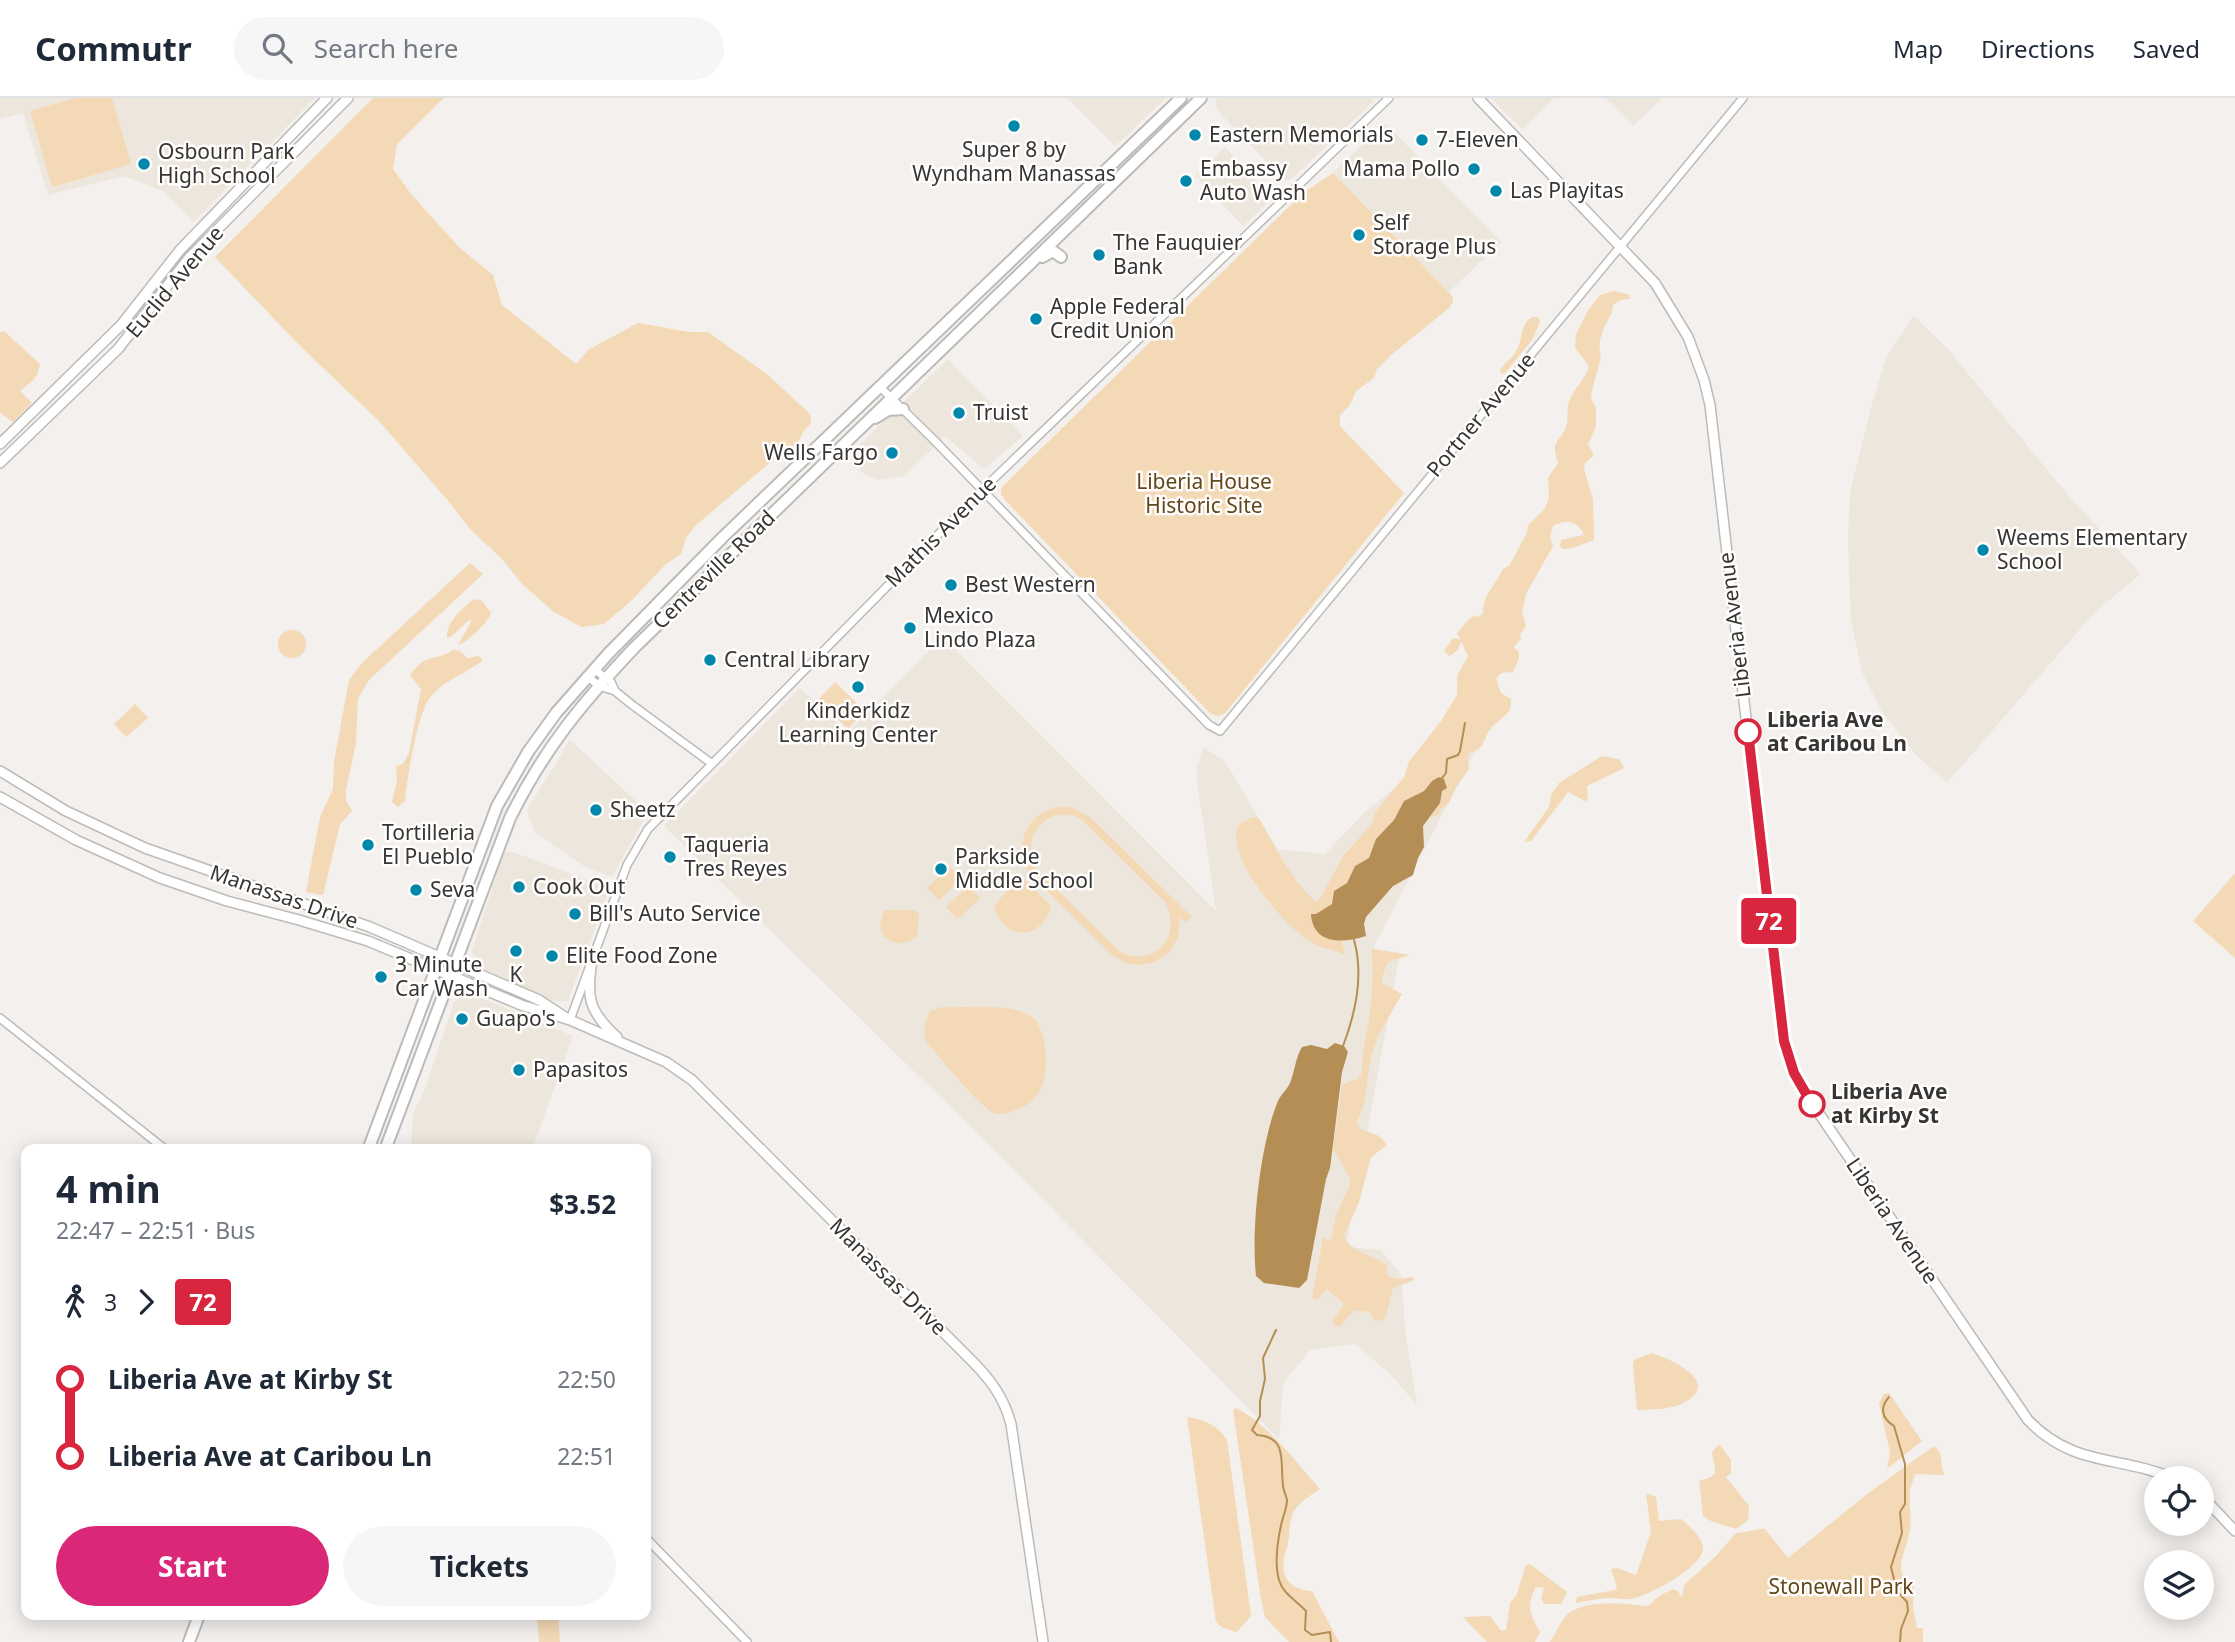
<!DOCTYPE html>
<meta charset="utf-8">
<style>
body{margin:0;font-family:"Noto Sans",sans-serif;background:#f6f6f7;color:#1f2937;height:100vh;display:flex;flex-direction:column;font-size:26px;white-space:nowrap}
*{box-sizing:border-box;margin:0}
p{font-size:23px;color:#747a83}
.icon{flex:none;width:38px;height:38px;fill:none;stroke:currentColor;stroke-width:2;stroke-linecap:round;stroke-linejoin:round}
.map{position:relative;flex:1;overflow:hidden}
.side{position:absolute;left:21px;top:1046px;width:630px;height:476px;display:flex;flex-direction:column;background:#fff;border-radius:14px;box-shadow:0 4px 18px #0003}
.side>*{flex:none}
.badge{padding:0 14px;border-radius:5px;font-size:24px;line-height:46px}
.buttons{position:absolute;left:2144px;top:1368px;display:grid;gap:14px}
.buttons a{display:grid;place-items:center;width:70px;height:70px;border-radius:50%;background:#fff;box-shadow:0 4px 18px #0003;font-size:35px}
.map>.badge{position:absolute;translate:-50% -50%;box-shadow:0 0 0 4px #fff}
.legs{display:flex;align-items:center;gap:10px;height:77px;padding:0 35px;font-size:23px}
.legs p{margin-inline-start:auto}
.headline{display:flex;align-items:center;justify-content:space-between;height:119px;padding:0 35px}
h1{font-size:38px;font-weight:700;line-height:52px}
.action{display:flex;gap:14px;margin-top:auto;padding:14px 35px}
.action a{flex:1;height:80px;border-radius:42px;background:#db2777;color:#fff;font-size:28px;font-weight:700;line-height:80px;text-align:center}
.action a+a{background:#f6f6f7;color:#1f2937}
ul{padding:0 35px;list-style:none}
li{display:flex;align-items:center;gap:24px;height:77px;font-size:26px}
li i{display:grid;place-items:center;width:10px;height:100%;margin:0 9px;background:currentColor}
li i::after{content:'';width:18px;height:18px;margin:-9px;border:5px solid;border-radius:50%;background:#fff}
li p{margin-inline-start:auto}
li:first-child i{background:linear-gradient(#0000 50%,currentColor 0)}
li:last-child i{background:linear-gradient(currentColor 50%,#0000 0)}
header{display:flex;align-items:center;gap:42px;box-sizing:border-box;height:98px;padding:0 35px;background:#fff;border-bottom:2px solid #e0e1e3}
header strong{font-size:33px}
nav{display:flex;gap:38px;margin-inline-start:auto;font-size:24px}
.search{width:490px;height:63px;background:#f6f6f7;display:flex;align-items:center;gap:18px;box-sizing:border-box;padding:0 24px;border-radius:38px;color:#747a83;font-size:26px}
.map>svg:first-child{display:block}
.built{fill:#ede6dc}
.green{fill:#f3d9b5;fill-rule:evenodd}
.water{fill:#b48e55}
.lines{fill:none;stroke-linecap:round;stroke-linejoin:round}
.stream{stroke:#b48e55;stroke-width:2}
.minor-casing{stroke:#bdbbb8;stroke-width:10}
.major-casing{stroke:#bdbbb8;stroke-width:12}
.highway-casing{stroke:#bdbbb8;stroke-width:14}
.minor{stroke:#fff;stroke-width:7}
.major{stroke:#fff;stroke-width:9}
.highway{stroke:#fff;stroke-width:10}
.line-1-casing{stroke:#fff;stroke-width:16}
.line-1{stroke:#d7263d;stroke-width:10}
.poi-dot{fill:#0087a9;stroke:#fffefd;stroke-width:2.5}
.stop-1-dot{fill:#fff;stroke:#d7263d;stroke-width:3.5}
.labels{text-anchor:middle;stroke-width:5;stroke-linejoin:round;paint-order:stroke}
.poi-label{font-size:21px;fill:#363534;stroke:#fffefd;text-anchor:start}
.street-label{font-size:21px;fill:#363534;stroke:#fffefd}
.park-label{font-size:21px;fill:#63471b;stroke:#fffefd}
.stop-label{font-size:21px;font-weight:bold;fill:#363534;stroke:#fffefd;text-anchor:start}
</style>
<header>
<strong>Commutr</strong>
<div class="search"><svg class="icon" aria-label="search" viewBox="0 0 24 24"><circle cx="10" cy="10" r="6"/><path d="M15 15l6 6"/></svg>Search here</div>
<nav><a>Map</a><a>Directions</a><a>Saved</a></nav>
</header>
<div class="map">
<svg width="2235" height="1544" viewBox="0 0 2235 1544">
<rect width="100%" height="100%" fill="#f3f0ed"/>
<path class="built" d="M0,0H315L193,124L165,94L124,78L48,97L23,15L0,21Z
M1067,0H1166L1115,48Z
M1217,0H1371L1374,3L1292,81L1287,82L1282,80L1217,12L1215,5Z
M1491,0H1554L1522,31Z
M1605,0H1662L1633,28Z
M1385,25L1501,144L1448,195L1333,75Z
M1225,49L1270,98L1268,104L1243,128L1196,78Z
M1914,218L1947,250L2068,397L2141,476L2102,508L2081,530L1947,685L1915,656L1882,614L1862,574L1851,523L1848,443L1850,395L1872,306L1887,257Z
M948,261L1023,338L984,371L945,338L905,378L877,382L860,373L856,350Z
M943,539L1216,813L1197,683V671L1203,649L1225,663L1277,751L1325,756L1366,713L1500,606L1373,850L1400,855L1346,1149L1381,1152L1401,1177L1406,1239L1417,1307L1390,1276L1355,1246L1310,1252L1283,1286L1279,1341L988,1046L664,728L800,590L847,635Z
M570,642L648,714L612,779L582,767L534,733L527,712Z
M504,754H513L602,787L607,797L568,903L556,904L478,869L472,853Z
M469,895L573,938L532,1052H411L413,1016L426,988L454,904L462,896Z"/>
<path class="green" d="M76,0H112L131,66L52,89L30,13Z
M373,0H444L397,46L393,71L411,96L437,125L460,150L493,177L502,207L576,266L588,252L638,225L689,234H708L768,277L810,316L811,325L803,334L797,346L774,361L695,428L686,440L681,456L665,467L632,502L604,526L582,529L554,514L522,486L502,461L470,431L450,405L379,323L299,247L215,159Z
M1333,75L1453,199V204L1449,210L1391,257L1377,271L1374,280L1356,293L1350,307L1340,317V328L1404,395L1225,615L1218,618L1211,616L1006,403L1001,396V390L1303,95Z
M1614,193L1630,197L1629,201C1625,201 1620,202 1617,204C1610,209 1614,207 1612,214C1605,229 1596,240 1601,259L1591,296L1592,303L1596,310V328L1588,347L1594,357L1585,365L1584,371L1593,401L1594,442L1573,450L1562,451L1560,448L1561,442L1584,437C1578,423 1566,421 1553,428L1550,439L1553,448L1526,496L1522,514L1526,528L1520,537L1521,541L1514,549L1519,554V560L1513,574L1501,575L1496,581L1501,595L1511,601C1513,618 1497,621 1489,633C1483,643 1483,653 1470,654L1468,659L1469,671L1455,691L1449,705L1441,711L1439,717L1431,719C1440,706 1437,698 1447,687L1444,681L1439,679L1432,683L1424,693L1404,703L1394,722L1376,741L1369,760L1355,768L1347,785L1339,790L1328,810L1316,816L1313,825C1321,837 1327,842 1342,843L1345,857C1333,851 1319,850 1309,843C1284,827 1225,759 1238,728L1250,720L1256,719L1260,722C1276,750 1291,782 1316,804L1319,802L1344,757L1372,726L1375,715L1404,679L1409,664L1441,623L1457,597V578L1468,558L1461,543C1460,549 1457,555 1449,558L1444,553L1453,540L1461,542L1457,535L1469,521L1473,518L1478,519L1483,515C1483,497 1496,486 1503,471L1509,468L1527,435L1528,427L1544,412L1549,400L1548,380L1558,365C1557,360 1554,354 1555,348C1557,341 1564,336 1566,329C1570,317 1564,312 1572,297C1578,286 1586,280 1589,268L1575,250L1576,236L1587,214L1600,197Z
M1532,219H1538L1540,224L1532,242L1505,275L1502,276L1500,273C1504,265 1510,262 1515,255C1524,243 1518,228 1532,219Z
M4,233L40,266C37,283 31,283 20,293L32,305L13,324L0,315V234Z
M470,465L483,476L369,582L358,600L356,645L346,692V702L352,713L340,726L323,797L306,794L320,719L333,691L334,664L349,582L362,565Z
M474,501L482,503L491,515C488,524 468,545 458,547L471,524V522C461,526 457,537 447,540C446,524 462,511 474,501Z
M278 546a14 14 0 1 1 28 0a14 14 0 1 1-28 0Z
M453,552L460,553L467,560L479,558L483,562C466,576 443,582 429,601C417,619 407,680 405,703L398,709L392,704L397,683L396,668L403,666L409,655L421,591L410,577C426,554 435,564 453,552Z
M835,584L865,613L848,631L818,602Z
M135,606L148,620L126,639L114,626Z
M1602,658L1619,661L1624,670L1587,688L1588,702L1585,703L1568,694L1531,743L1524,744L1549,709L1551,697L1559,685Z
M1071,709L1090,719L1192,819L1186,824L1180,819L1178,839L1169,855L1155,864L1139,867L1126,865L1112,857L1028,774C1011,741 1033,705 1071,709ZM1063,716L1075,718L1083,723L1165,804C1183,838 1156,870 1120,854L1036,771C1024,746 1034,720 1063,716Z
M949,768L962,780L939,802L927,790Z
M2235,775V860L2193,823Z
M1024,781L1051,808C1042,843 1003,844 994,808L1016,782Z
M968,788L980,800L958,821L946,809Z
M884,812H914L919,816L917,838C907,847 895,847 884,839L880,827Z
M1372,851L1410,857L1388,864L1382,879V885L1402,896L1379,936L1371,958L1364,1006L1357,1024L1360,1031L1379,1038L1385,1044L1386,1048L1371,1059L1359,1104L1344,1137C1351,1156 1373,1156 1388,1168L1386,1173L1389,1179L1398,1181L1413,1179L1414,1182L1393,1190L1385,1220L1380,1223L1374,1222L1369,1214L1354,1212L1340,1229L1335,1228L1332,1224L1344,1206L1327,1191L1317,1202L1312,1200L1323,1140L1328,1142L1331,1141L1336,1117L1350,1087V1080L1333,1050L1342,987L1357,981L1362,975C1361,953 1368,934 1370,913C1373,892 1373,872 1372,851Z
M942,909C970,911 1008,903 1032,919C1039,924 1042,935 1044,943C1049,972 1046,1004 1013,1013C1006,1015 999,1018 992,1014C982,1009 955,978 947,968C930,945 916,945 930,913Z
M1651,1255C1670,1260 1722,1284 1685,1304C1672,1312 1652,1311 1637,1312L1633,1268L1634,1262Z
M1889,1295L1922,1343L1887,1371L1890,1354L1879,1305L1884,1296Z
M1236,1310C1267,1325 1297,1365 1320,1391C1310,1398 1300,1403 1294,1413C1289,1423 1290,1435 1288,1445C1288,1449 1285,1452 1285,1456C1279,1479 1290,1492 1312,1493L1339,1544H1289L1265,1519L1261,1501L1233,1312Z
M1187,1319C1204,1322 1217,1326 1227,1342L1251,1518L1237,1534L1223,1530L1216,1524Z
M1719,1346L1731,1362V1375L1726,1379L1749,1408L1748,1422L1736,1431L1711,1423L1703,1418L1699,1383C1723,1378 1714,1371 1712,1354Z
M1936,1349C1944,1358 1940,1367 1944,1377L1915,1376C1914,1381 1911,1387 1910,1392C1908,1407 1913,1422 1909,1437C1907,1448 1898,1465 1902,1476C1904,1481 1909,1485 1914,1488L1913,1510L1917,1530H1923V1544H1550C1556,1535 1561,1522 1569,1515C1588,1501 1626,1506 1648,1508L1659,1498L1673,1491L1678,1493L1682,1500L1684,1487L1716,1458L1736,1435C1745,1435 1760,1430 1765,1431L1788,1460L1866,1397L1931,1350Z
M1646,1395L1656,1399L1659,1423L1681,1421C1690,1429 1702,1438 1703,1451C1703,1469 1645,1500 1630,1501C1625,1502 1619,1500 1614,1500C1601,1500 1589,1502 1576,1505L1577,1499L1615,1492L1617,1489L1611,1471L1617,1470L1636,1477L1651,1434Z
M1530,1466L1567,1494L1561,1506H1544L1541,1500L1544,1490L1536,1489C1526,1507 1530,1517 1540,1534L1535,1544H1487L1463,1519L1490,1518L1501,1533L1506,1532L1510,1505L1516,1498L1526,1467Z
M537,1517H558L560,1544H539Z"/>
<path class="water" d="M1439,679L1444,681L1447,690L1442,693L1440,705L1423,728L1424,749L1418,760L1413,777L1393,788L1366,819L1364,826L1366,838C1345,845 1313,848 1311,816H1316L1332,806L1334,793L1347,785L1355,768L1369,760L1376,741L1394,722L1404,703L1424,693L1432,683Z
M1335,945L1344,948L1348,954L1342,974L1330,1070L1326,1081L1307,1182L1299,1190L1264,1185L1256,1178C1251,1131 1260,1046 1278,1003C1281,996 1287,992 1290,985C1295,973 1295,961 1302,949L1311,947L1327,951Z"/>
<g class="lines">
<path class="stream" d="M1442,680L1446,675L1447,661L1458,657L1460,653L1465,625
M1343,948C1356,914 1364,877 1354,842
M1276,1232L1263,1260L1265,1281L1260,1303V1318L1252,1332L1257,1337C1288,1339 1280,1364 1283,1387C1283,1392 1286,1397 1287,1402C1287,1409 1284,1416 1282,1423C1278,1440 1274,1464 1279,1482C1283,1496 1296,1502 1306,1513L1305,1532L1312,1537L1330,1534L1331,1544
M1889,1299C1880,1309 1881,1320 1894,1328L1905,1366V1406L1900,1414L1902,1435L1891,1469L1897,1493L1907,1504L1908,1513L1901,1531L1900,1544"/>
<defs>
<path id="minor" d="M880,289L934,342L1209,627L1220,633L1743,0
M594,571L611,584L615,593L631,606L711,665
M587,578L599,588L615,593
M0,920L166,1052
M570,922L627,767L648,731L982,392L1389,0
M292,1052H320
M646,1440L747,1544"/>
<path id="major" d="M1478,0L1655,185L1688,239L1704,282L1710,307L1782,933L1787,956L1801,989L2028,1322C2074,1370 2120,1357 2175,1381
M0,346L121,227L180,152L327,0
M0,365L118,251L189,160L348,0
M0,673L66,713L145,750L370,829L539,902L565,919
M0,699L76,742L160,780L227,803L299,822L368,843L521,907L570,922L666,964L692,982L972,1263C991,1282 1004,1300 1011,1326L1043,1544
M592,861C587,899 587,912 617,939
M2202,1398L2235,1433"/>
<path id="highway" d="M1042,159L1053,153L1061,159
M875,320L888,312L903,311
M368,1052L497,708L528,654L556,615L608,556L722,440L1181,0
M385,1052L510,720C544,651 582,605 635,549L1201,0
M189,1544L199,1517"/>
</defs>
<use href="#minor" class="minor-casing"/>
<use href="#major" class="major-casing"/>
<use href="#highway" class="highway-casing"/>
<use href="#minor" class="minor"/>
<use href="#major" class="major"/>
<use href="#highway" class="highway"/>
</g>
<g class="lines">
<defs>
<path id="line-1" d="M1748,634L1784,943L1794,975L1812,1006"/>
</defs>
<use href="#line-1" class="line-1-casing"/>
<use href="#line-1" class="line-1"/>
</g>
<g class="poi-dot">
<circle cx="1014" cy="28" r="7"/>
<circle cx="1195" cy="37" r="7"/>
<circle cx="1422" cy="42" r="7"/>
<circle cx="144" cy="66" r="7"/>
<circle cx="1474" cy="71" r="7"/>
<circle cx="1186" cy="83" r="7"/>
<circle cx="1496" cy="93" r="7"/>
<circle cx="1359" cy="137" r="7"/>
<circle cx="1099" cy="157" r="7"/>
<circle cx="1036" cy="221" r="7"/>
<circle cx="959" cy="315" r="7"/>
<circle cx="892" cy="355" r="7"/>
<circle cx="1983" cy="452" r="7"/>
<circle cx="951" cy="487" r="7"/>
<circle cx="910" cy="530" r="7"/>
<circle cx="710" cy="562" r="7"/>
<circle cx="858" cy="589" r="7"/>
<circle cx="596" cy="712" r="7"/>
<circle cx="368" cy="747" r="7"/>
<circle cx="670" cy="759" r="7"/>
<circle cx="941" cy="771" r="7"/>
<circle cx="519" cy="789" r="7"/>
<circle cx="416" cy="792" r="7"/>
<circle cx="575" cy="816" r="7"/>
<circle cx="516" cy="853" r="7"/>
<circle cx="552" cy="858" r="7"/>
<circle cx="381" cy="879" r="7"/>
<circle cx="462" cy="921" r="7"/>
<circle cx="519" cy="972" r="7"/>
</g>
<g class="stop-1-dot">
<circle cx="1748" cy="634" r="12"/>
<circle cx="1812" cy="1006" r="12"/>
</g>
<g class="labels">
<g class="poi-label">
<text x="1209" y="44">Eastern Memorials</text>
<text x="1436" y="49">7-Eleven</text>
<text x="1014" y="59" text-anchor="middle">Super 8 by<tspan x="1014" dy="24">Wyndham Manassas</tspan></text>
<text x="158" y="61">Osbourn Park<tspan x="158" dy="24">High School</tspan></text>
<text x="1200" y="78">Embassy<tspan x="1200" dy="24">Auto Wash</tspan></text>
<text x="1460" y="78" text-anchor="end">Mama Pollo</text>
<text x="1510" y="100">Las Playitas</text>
<text x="1373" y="132">Self<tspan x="1373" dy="24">Storage Plus</tspan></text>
<text x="1113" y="152">The Fauquier<tspan x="1113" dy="24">Bank</tspan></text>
<text x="1050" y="216">Apple Federal<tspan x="1050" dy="24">Credit Union</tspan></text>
<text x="973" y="322">Truist</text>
<text x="878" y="362" text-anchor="end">Wells Fargo</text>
<text x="1997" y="447">Weems Elementary<tspan x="1997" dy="24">School</tspan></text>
<text x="965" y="494">Best Western</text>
<text x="924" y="525">Mexico<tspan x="924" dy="24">Lindo Plaza</tspan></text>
<text x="724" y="569">Central Library</text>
<text x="858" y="620" text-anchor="middle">Kinderkidz<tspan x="858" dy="24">Learning Center</tspan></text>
<text x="610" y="719">Sheetz</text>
<text x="382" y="742">Tortilleria<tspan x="382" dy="24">El Pueblo</tspan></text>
<text x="684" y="754">Taqueria<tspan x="684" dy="24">Tres Reyes</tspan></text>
<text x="955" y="766">Parkside<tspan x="955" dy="24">Middle School</tspan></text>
<text x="533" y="796">Cook Out</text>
<text x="430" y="799">Seva</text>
<text x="589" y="823">Bill's Auto Service</text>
<text x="566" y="865">Elite Food Zone</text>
<text x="395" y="874">3 Minute<tspan x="395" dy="24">Car Wash</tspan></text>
<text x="516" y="884" text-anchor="middle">K</text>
<text x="476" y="928">Guapo's</text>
<text x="533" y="979">Papasitos</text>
</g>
<g class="street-label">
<text transform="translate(175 184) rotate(-50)" y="7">Euclid Avenue</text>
<text transform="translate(1481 317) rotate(-50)" y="7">Portner Avenue</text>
<text transform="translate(941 434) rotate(-45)" y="7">Mathis Avenue</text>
<text transform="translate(714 472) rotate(-44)" y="7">Centreville Road</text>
<text transform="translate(1735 527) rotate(-97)" y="7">Liberia Avenue</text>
<text transform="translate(284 799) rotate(19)" y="7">Manassas Drive</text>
<text transform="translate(1892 1123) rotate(56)" y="7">Liberia Avenue</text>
<text transform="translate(888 1179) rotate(45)" y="7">Manassas Drive</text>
</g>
<g class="park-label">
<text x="1204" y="391">Liberia House<tspan x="1204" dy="24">Historic Site</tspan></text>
<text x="1841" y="1496">Stonewall Park</text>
</g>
<g class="stop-label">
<text x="1767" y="629">Liberia Ave<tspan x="1767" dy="24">at Caribou Ln</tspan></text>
<text x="1831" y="1001">Liberia Ave<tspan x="1831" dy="24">at Kirby St</tspan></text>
</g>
</g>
</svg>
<div class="buttons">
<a><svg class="icon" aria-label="locate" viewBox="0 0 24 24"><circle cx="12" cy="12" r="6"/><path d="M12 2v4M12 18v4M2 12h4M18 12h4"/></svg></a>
<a><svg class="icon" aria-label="layers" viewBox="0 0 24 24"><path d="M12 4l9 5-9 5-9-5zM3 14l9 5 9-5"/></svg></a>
</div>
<b class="badge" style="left:1769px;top:823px;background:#d7263d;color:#fff">72</b>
<section class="side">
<div class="headline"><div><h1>4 min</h1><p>22:47 – 22:51 · Bus</p></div><b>$3.52</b></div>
<div class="legs"><svg class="icon" aria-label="walk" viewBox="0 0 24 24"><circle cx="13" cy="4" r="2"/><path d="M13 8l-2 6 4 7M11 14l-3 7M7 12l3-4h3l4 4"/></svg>3<svg class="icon" aria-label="forward" viewBox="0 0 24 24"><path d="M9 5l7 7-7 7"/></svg><b class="badge" style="background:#d7263d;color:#fff">72</b></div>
<ul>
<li><i style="color:#d7263d"></i><b>Liberia Ave at Kirby St</b><p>22:50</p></li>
<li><i style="color:#d7263d"></i><b>Liberia Ave at Caribou Ln</b><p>22:51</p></li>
</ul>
<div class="action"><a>Start</a><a>Tickets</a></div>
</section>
</div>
